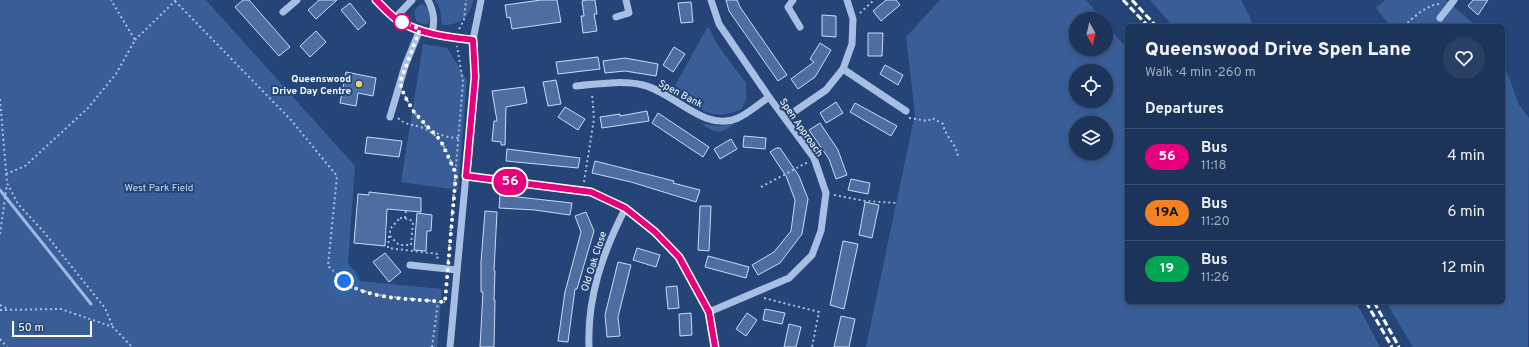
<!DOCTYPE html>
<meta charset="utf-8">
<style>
body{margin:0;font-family:Overpass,sans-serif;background:#293f63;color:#f1f3f6;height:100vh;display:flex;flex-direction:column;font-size:15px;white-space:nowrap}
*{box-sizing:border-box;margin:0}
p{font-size:13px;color:#a0aabb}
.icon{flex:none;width:22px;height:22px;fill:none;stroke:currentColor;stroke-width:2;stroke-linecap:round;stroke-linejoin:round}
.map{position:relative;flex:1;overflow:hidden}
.panel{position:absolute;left:1125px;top:24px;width:380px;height:280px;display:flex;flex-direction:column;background:#1c345a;border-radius:6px;box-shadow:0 2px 6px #0003,0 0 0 1px #3a4f70}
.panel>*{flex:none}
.badge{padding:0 8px;border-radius:13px;font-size:14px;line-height:26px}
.needle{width:26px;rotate:172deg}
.tools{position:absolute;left:1069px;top:12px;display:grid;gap:8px}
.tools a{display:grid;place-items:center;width:44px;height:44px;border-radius:50%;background:#1c345a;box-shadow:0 2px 6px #0003,0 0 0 1px #3a4f70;font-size:20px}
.scale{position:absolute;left:12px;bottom:10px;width:80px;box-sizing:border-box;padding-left:4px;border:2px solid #fff;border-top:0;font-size:11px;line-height:14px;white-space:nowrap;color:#fff;-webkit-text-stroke:3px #254578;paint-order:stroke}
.you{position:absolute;width:20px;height:20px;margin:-10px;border:3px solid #fff;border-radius:50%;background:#1a73e8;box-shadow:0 0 0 6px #1a73e833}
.map>.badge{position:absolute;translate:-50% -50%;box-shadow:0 0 0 2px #fff}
h2{padding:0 20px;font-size:15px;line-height:36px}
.round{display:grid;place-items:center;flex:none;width:42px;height:42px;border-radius:21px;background:#293f63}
.summary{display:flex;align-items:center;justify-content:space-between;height:68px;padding:0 20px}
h1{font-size:19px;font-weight:800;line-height:30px}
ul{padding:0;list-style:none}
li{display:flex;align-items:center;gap:12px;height:56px;padding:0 20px;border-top:1px solid #3a4f70}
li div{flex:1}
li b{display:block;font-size:15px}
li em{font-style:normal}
li .badge{min-width:44px;font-weight:700;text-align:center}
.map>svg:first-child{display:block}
.green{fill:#395d96;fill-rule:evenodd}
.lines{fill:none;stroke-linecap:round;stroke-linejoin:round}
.stream{stroke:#9cb9e4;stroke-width:3}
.building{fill:#4e6ea2;stroke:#cadaf3}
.path{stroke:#a7bfe3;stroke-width:2;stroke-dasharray:2 3;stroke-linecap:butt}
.minor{stroke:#a7bfe3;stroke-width:7}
.rail{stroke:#fff;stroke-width:3;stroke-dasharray:7 3;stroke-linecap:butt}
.line-casing{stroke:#fff;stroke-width:9}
.line{stroke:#e6007e;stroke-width:6}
.walk{stroke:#fff;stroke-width:4;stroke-dasharray:0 7.2}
.stop-dot{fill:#fff;stroke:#e6007e;stroke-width:2}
.poi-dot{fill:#eccf6c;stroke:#254578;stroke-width:1.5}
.labels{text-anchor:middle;stroke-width:4;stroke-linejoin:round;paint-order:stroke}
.poi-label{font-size:10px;font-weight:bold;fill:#fff;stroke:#254578;text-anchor:end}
.street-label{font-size:10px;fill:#fff;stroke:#254578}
.park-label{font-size:10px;fill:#cadaf3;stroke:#254578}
</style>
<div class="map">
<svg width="1529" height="347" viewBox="0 0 1529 347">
<rect width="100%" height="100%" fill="#254578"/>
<path class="green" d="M0,0H206L355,166L348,263L360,281L442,289L437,347H0Z
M435,0H473C470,18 460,25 442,25L440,9Z
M940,0H1086L1102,19H1076V49H1106V24L1123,44L1127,47V302H1356L1380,347H866L915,114L906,37ZM1076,71H1106V101H1076ZM1076,123H1106V153H1076Z
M1150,0H1241L1250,17L1253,26H1173Z
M1385,0H1446L1476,26H1390L1376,8Z
M423,4C430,9 431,15 429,23L426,25L417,22C413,14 414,6 423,4Z
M707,28H709L717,44L746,83V99L742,109C710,123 698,108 673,89Z
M423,44L447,48L467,80L458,190L401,182Z
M1503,61L1519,105L1529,118L1528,347H1413L1386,302H1503Z
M700,123L719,126L735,124C718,135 717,134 700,123Z"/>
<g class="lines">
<path class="stream" d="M0,190L91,304"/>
</g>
<path class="building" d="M243,0H249L290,47L279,56L235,7Z
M319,0H337L316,19L308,10Z
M541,0H557L561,22L512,29L510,17L507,18L505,5Z
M586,0H595L597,14H594L597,31L583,33L581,16H584L582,1Z
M726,0H737L740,7L787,75L778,81L729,11Z
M886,0H896L900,5L881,21L873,11Z
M1473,0H1488L1478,15L1468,6Z
M691,2L693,22L681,23L678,3Z
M350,3L366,23L358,30L341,10Z
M822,15L836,16V37L822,36Z
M316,31L326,42L310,57L300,46Z
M868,33H883L882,56H868Z
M820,43L831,50L815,77L798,89L791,79L814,62L810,59Z
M674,47L685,54L673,72L663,65Z
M598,57L600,69L558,74L556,62Z
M625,58L658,64L656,76L625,71L605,73L603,61Z
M885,65L903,75L898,85L880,74Z
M346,72L376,78L373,96L358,93L356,106L340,103Z
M556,80L561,104L548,106L543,82Z
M524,87L527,103L506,107L505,145H501V142L492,141L494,121H497L492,91Z
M836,102L843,113L826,123L820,113Z
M855,103L897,126L891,136L850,112Z
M565,107L585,119L578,130L558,117Z
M647,111L649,121L602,128L600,117L620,114V116Z
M658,113L709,147L703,157L652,123Z
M820,123L838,150L847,175L836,179L829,159L809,130Z
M744,136L766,138L765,149L743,147Z
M367,137L402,141L399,157L365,153Z
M731,139L737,149L720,159L714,149Z
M776,148H780L799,176L808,199L802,234L780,263L758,275L752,265L774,252L791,231L795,200L786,176L770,152Z
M507,149L580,158L578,168L506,161Z
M595,161L674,181L673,183L700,190L696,202L631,182L592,173Z
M851,179L870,183L868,194L848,190Z
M369,192L421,198V212L387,209L385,246L354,243L358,194L369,195Z
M500,195L572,203L570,215L535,210L499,208Z
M865,202L879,205L872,238L859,235Z
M700,206H711L709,251L698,250Z
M485,211L497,212L494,271H495L494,300H495L494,347H480L483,292H481V262Z
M586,212L594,231L577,289H575L568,342L558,341L565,292L581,232L575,216Z
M417,213L432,215L431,231H427L426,251L414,250Z
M843,241L858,244L844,309L830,305Z
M637,248L660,255L656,267L633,260Z
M385,253L401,272L389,282L373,262Z
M708,256L749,267L746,278L705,267Z
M618,262L631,265L618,317L620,336L607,337L605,315Z
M677,286L679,308L668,309L666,287Z
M765,309L785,313L782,324L763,320Z
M691,313L692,335L680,336L679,314Z
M747,313L757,320L746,336L736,329Z
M841,316L855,319L849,347H834Z
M789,324L801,327L796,347H784Z"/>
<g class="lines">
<path class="path" d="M175,1L291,120L337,176L328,266L352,288L383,296L445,302
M860,13L874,0
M1404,26C1414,17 1426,5 1440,4
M459,29L464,20L466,0
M135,40L176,0
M405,96C418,121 430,137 459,138
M0,99L7,183L18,204L43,231L105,308L113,327
M398,118C405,125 411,124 420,127C442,134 448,153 455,173
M909,118L928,121L932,118L943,124C945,136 956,144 958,156
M6,174L25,166L88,108L116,74L135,40L111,0
M584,182L594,119L592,93
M761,187L808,162
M834,195L865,201L897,203
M400,218L409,219L413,222L411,245H399L390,236V229Z
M405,218L406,210
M0,234L7,184
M389,236L388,248L438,254L437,261
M448,261L463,82L457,46
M764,298L819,312L812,347
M0,305L8,309
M0,310L61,309L113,327L132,347
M0,339L7,347
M432,347L438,302"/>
<path class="minor" d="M376,0C382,6 389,14 396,19C418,34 448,37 473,40
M428,0C434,12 435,20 432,33
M793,0L788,7L800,27
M283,12L297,0
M616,17L629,13L626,0
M395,18L412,0
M1440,18L1454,0
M843,69L906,111
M576,86C598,84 622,80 643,85C674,92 704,133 738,118C749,113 759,104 769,97
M390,117L405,66L420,29
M785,118L826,90L843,69L852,44L853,19L847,0
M466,176L591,192L625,209L655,232L679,257L709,312L715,347
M410,265L457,270
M709,312L789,278L812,255L821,231L826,193L814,158L769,97L719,24L711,0
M450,347L475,77L473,40L481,0
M589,347C587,297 603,252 625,209"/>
<path class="rail" d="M1123,0L1148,26
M1132,0L1156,26
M1366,302L1392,347
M1374,302L1399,347"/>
</g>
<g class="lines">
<defs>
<path id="line" d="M376,0C382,6 389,14 396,19C418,34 448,37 473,40L475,77L466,176L591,192L625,208L655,232L679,257L709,312L715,347"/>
</defs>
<use href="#line" class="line-casing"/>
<use href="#line" class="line"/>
<path class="walk" d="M344,281C366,300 416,299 445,302L456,174L441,141L414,112L404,95L400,82L420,29L402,22"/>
</g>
<circle class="stop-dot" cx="402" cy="22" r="8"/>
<circle class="poi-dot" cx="359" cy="84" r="4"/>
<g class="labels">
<g class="poi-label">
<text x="351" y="82">Queenswood<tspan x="351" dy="12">Drive Day Centre</tspan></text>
</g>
<g class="street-label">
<text transform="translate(681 93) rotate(28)" y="4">Spen Bank</text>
<text transform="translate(802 127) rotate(55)" y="4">Spen Approach</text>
<text transform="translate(593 261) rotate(-72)" y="4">Old Oak Close</text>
</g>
<g class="park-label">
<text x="159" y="191">West Park Field</text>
</g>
</g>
</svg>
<div class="tools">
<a><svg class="needle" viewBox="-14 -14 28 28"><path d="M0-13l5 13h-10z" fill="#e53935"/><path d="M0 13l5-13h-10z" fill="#a0aabb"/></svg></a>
<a><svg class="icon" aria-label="locate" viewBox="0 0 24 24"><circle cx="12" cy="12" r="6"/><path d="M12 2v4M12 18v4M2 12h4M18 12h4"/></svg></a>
<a><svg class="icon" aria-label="layers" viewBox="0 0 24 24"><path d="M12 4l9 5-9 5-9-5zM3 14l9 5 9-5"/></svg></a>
</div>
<div class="scale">50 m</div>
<div class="you" style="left:344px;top:281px"></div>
<b class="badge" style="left:510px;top:182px;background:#e6007e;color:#fff">56</b>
<section class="panel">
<div class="summary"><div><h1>Queenswood Drive Spen Lane</h1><p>Walk · 4 min · 260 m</p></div><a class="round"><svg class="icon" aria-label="heart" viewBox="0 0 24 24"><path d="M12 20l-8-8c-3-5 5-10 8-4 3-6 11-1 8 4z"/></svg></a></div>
<h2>Departures</h2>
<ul>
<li><span class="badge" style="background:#e6007e;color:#fff">56</span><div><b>Bus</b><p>11:18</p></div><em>4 min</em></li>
<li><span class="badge" style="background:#f58220;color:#111">19A</span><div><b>Bus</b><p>11:20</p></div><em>6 min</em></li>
<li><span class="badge" style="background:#00a651;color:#fff">19</span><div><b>Bus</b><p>11:26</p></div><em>12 min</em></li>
</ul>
</section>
</div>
